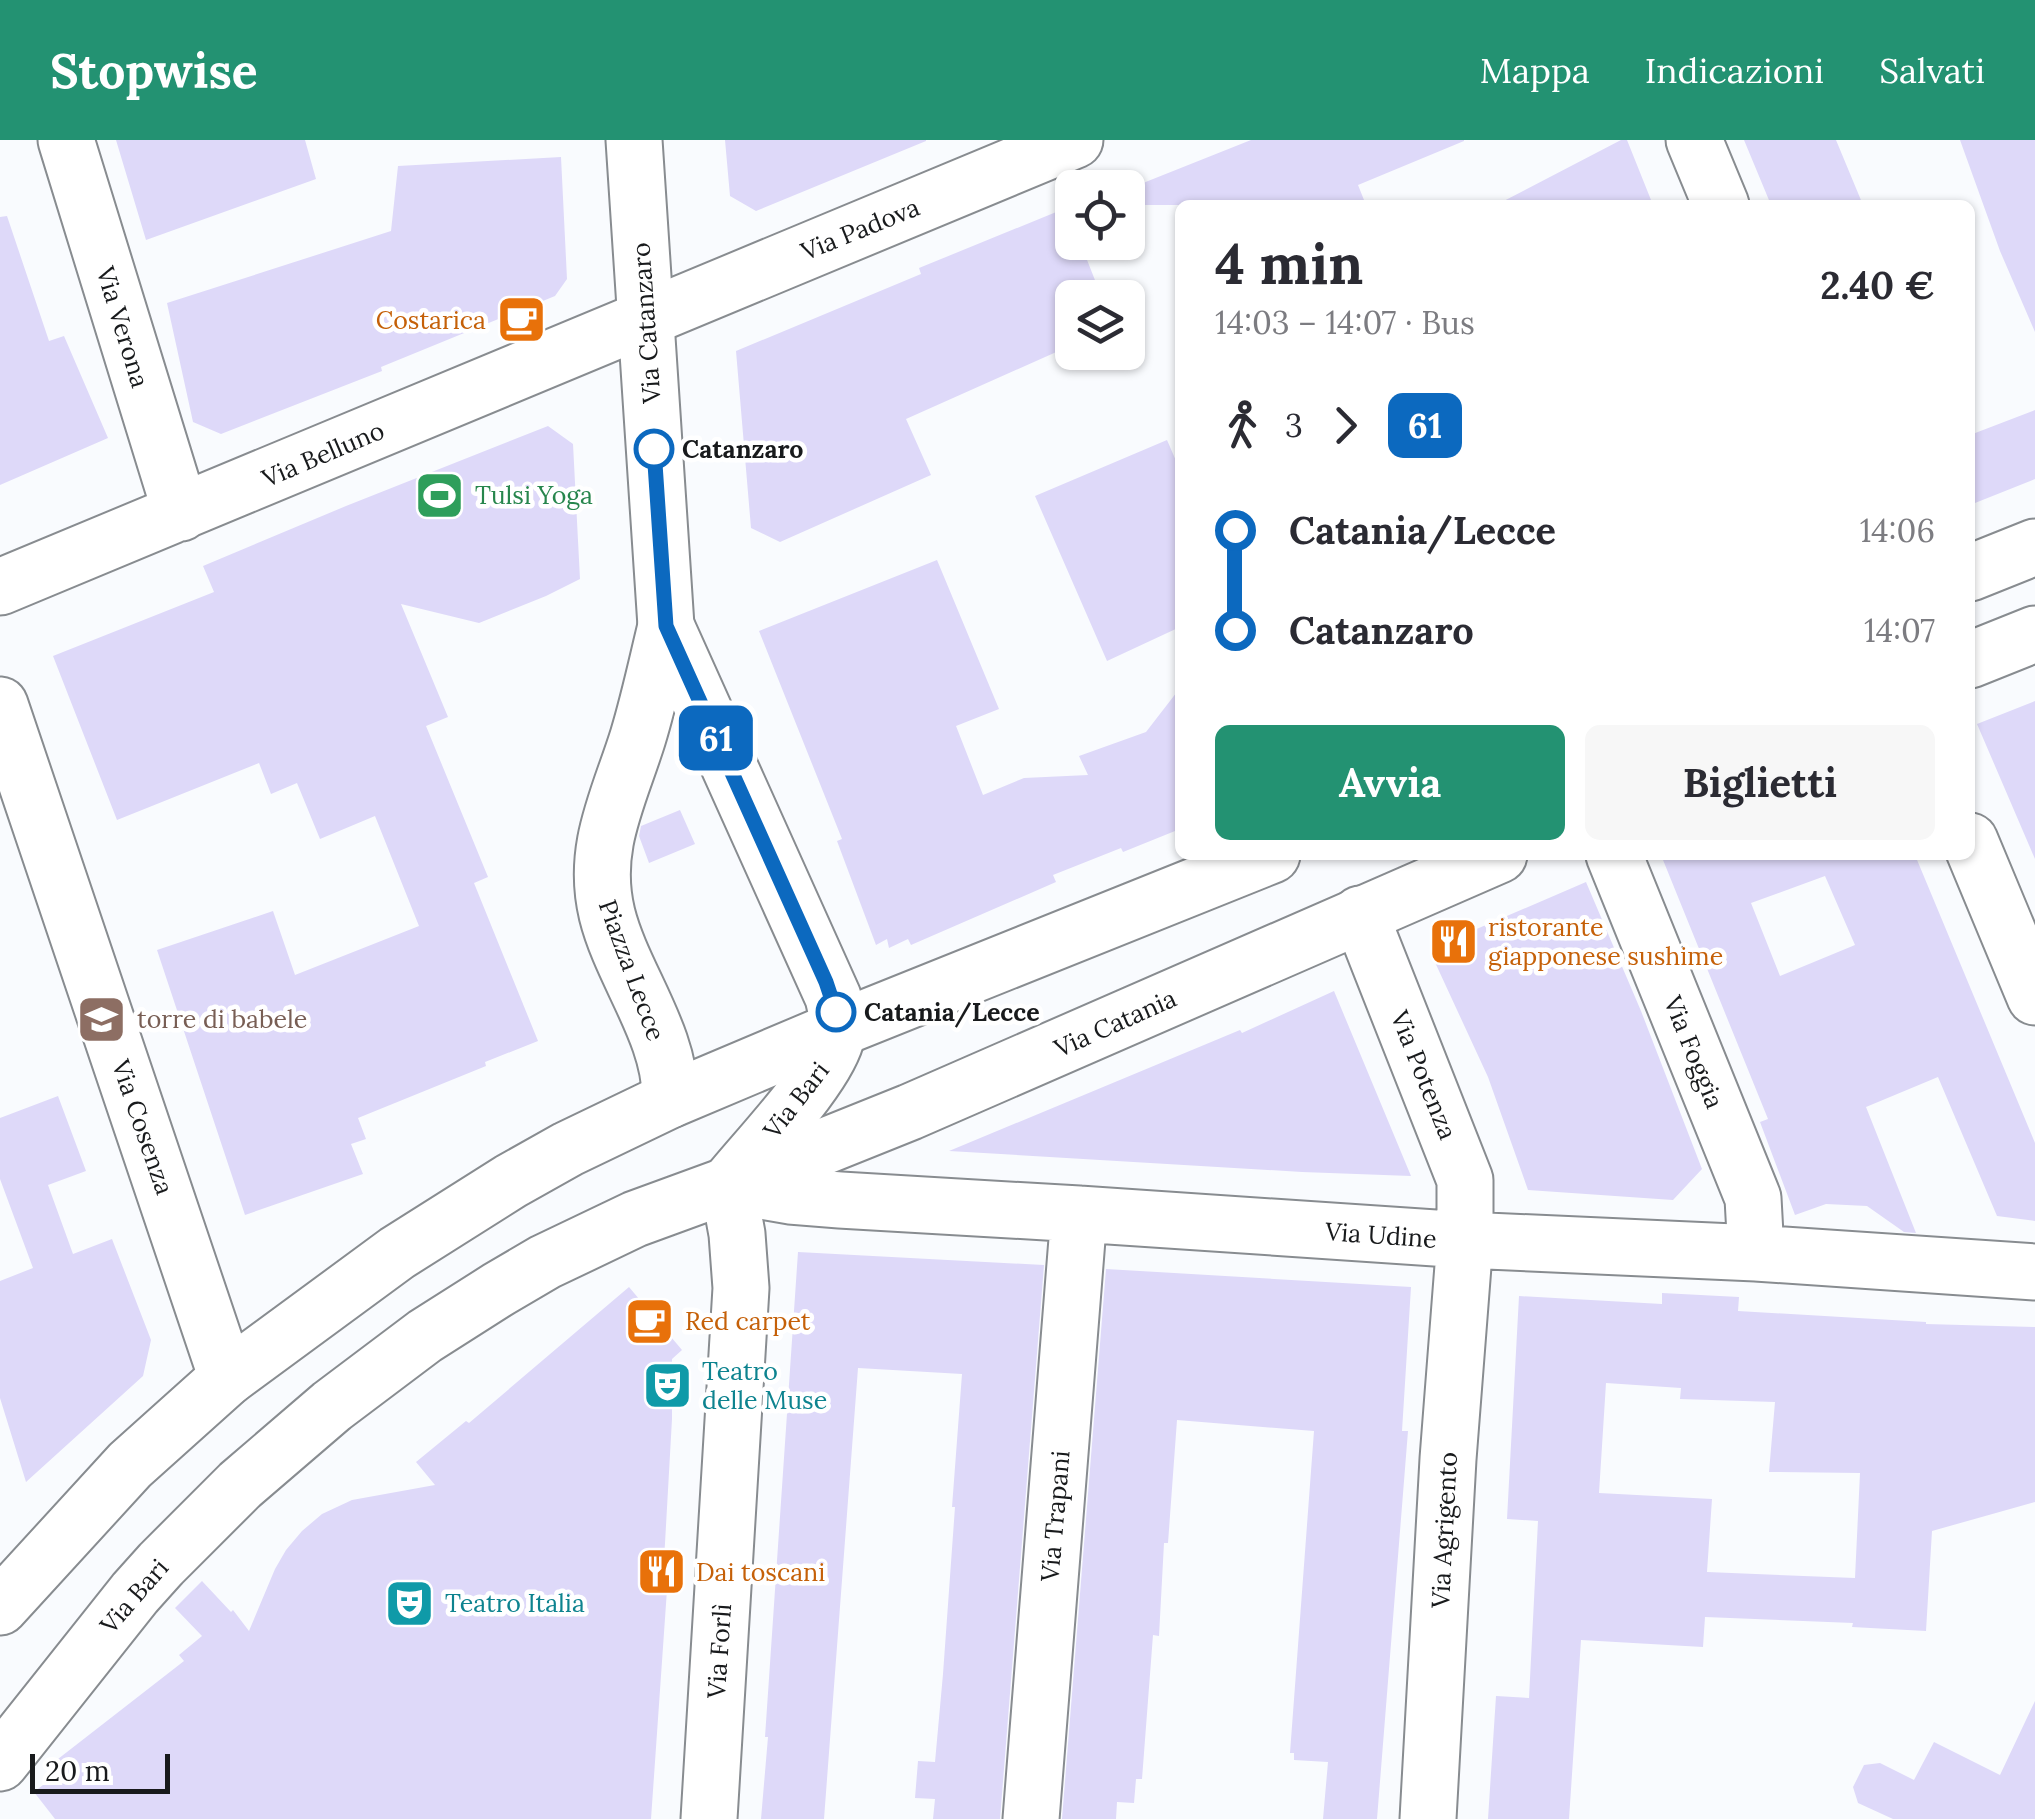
<!DOCTYPE html>
<html lang="it">
<meta charset="utf-8">
<style>
body{margin:0;font-family:Lora,serif;background:#f7f7f7;color:#2b2b33;height:100vh;display:flex;flex-direction:column;font-size:38px;white-space:nowrap}
*{box-sizing:border-box;margin:0}
p{font-size:32px;color:#7c7c81}
.icon{flex:none;width:55px;height:55px;fill:none;stroke:currentColor;stroke-width:2;stroke-linecap:round;stroke-linejoin:round}
.map{position:relative;flex:1;overflow:hidden}
.sheet{position:absolute;left:1175px;top:60px;width:800px;height:660px;display:flex;flex-direction:column;background:#fff;border-radius:15px;box-shadow:0 2px 8px #0004}
.sheet>*{flex:none}
.badge{padding:0 20px;border-radius:15px;font-size:35px;line-height:65px}
.tools{position:absolute;left:1055px;top:30px;display:grid;gap:20px}
.tools a{display:grid;place-items:center;width:90px;height:90px;border-radius:15px;background:#fff;box-shadow:0 2px 8px #0004;font-size:50px}
.scale{position:absolute;left:30px;bottom:25px;width:140px;box-sizing:border-box;padding-left:10px;border:5px solid #181a1c;border-top:0;font-size:28px;line-height:35px;white-space:nowrap;color:#181a1c;-webkit-text-stroke:8px #fff;paint-order:stroke}
.map>.badge{position:absolute;translate:-50% -50%;box-shadow:0 0 0 5px #fff}
.legs{display:flex;align-items:center;gap:15px;height:110px;padding:0 40px;font-size:32px}
.legs p{margin-inline-start:auto}
.overview{display:flex;align-items:center;justify-content:space-between;height:170px;padding:0 40px}
h1{font-size:55px;font-weight:700;line-height:75px}
.primary-button{display:flex;gap:20px;margin-top:auto;padding:20px 40px}
.primary-button a{flex:1;height:115px;border-radius:15px;background:#239272;color:#fff;font-size:40px;font-weight:700;line-height:115px;text-align:center}
.primary-button a+a{background:#f7f7f7;color:#2b2b33}
ul{padding:0 40px;list-style:none}
li{display:flex;align-items:center;gap:35px;height:100px;font-size:38px}
li i{display:grid;place-items:center;width:15px;height:100%;margin:0 12px;background:currentColor}
li i::after{content:'';width:25px;height:25px;margin:-12px;border:8px solid;border-radius:50%;background:#fff}
li p{margin-inline-start:auto}
li:first-child i{background:linear-gradient(#0000 50%,currentColor 0)}
li:last-child i{background:linear-gradient(currentColor 50%,#0000 0)}
header{display:flex;align-items:center;gap:60px;box-sizing:border-box;height:140px;padding:0 50px;background:#239272;color:#fff}
header strong{font-size:48px}
nav{display:flex;gap:55px;margin-inline-start:auto;font-size:35px}
.map>svg:first-child{display:block}
.building{fill:#ded9f9;fill-rule:evenodd}
.lines{fill:none;stroke-linecap:round;stroke-linejoin:round}
.minor-casing{stroke:#888c90;stroke-width:59}
.tertiary-casing{stroke:#888c90;stroke-width:59}
.primary-casing{stroke:#888c90;stroke-width:59}
.minor{stroke:#fff;stroke-width:55}
.tertiary{stroke:#fff;stroke-width:55}
.primary{stroke:#fff;stroke-width:55}
.line-1-casing{stroke:#fff;stroke-width:22}
.line-1{stroke:#0c69bf;stroke-width:15}
.stop-1-dot{fill:#fff;stroke:#0c69bf;stroke-width:5}
.labels{text-anchor:middle;stroke-width:9;stroke-linejoin:round;paint-order:stroke}
.street-label{font-size:25px;fill:#181a1c;stroke:#fff}
.food-label{font-size:25px;fill:#c56008;stroke:#fff;text-anchor:start}
.stop-label{font-size:25px;font-weight:bold;fill:#181a1c;stroke:#fff;text-anchor:start}
.leisure-label{font-size:25px;fill:#27864d;stroke:#fff;text-anchor:start}
.education-label{font-size:25px;fill:#785e54;stroke:#fff;text-anchor:start}
.culture-label{font-size:25px;fill:#0d838f;stroke:#fff;text-anchor:start}
</style>
<header>
<strong>Stopwise</strong>
<nav><a>Mappa</a><a>Indicazioni</a><a>Salvati</a></nav>
</header>
<div class="map">
<svg width="2035" height="1679" viewBox="0 0 2035 1679">
<rect width="100%" height="100%" fill="#f9fbfe"/>
<path class="building" d="M116,0H305L316,39L146,100Z
M725,0H926V1L756,71L730,56Z
M1251,0H1464V1L1358,45L1366,65H1128V49Z
M1621,0H1627L1653,65H1496Z
M1744,0H1836L1863,65H1771Z
M1960,0H2035V192L2000,111Z
M561,17L567,139L555,156L381,227L382,231L221,294L193,282L167,163L391,91L398,26Z
M1066,68L1072,85V102H1080L1102,158H1072V205L906,279L931,335L780,402L751,388L736,211L921,134L919,128Z
M7,76L49,201L64,196L108,298L0,345V77Z
M2035,270V339L1970,365V295Z
M548,286L573,304L580,439L546,456L479,483L401,464L448,577L426,586L488,737L474,743L538,901L485,922L486,926L358,978L366,999L351,1004L363,1034L245,1075L157,810L273,771L295,835L419,786L375,676L320,699L297,643L271,654L259,623L117,680L53,516L214,452L203,426L346,366Z
M1167,300L1180,330V487L1107,521L1035,356Z
M937,420L999,569L956,586L983,655L1024,638L1088,635L1079,616L1146,592L1180,548V689L1123,712L1121,708L1053,735L1056,742L911,805L908,799L889,808L887,799L876,805L837,701L842,699L759,491Z
M2035,561V719L1977,584Z
M680,670L695,704L649,723L639,696L641,686Z
M1661,715H1915L2035,1003V1081L1997,1076L1938,937L1866,967L1916,1093L1904,1092L1867,1066L1826,1064L1795,1075L1760,982L1768,979ZM1825,736L1855,805L1780,836L1751,763Z
M1586,742L1641,871L1702,1029L1673,1060L1528,1050L1488,937L1433,818L1444,803Z
M1334,851L1411,1036L1302,1032L949,1011L1240,890L1242,893Z
M58,956L86,1031L48,1045L73,1114L112,1099L151,1200L143,1236L26,1342L0,1258V1141L33,1128L0,1039V978Z
M798,1112L1044,1125L1000,1679H933L935,1659L915,1658L918,1621L935,1622L943,1534L955,1367H952L962,1234L858,1228L824,1679H761L768,1597H765Z
M1106,1129L1411,1147L1402,1291H1408L1377,1679H1323L1328,1622L1294,1620V1613H1290L1314,1291L1177,1280L1168,1403H1164L1159,1496L1153,1495L1142,1639H1136L1134,1663L1117,1662L1116,1679H1062Z
M629,1147L682,1210L672,1219V1279L664,1421H669L651,1679H55L34,1652L66,1627L58,1619L184,1521L179,1515L202,1496L175,1468L202,1441L231,1472L233,1470L249,1491L275,1429L286,1410L302,1391L322,1374L352,1360L435,1345L416,1322L466,1281L469,1283Z
M1662,1153L1739,1157L1738,1171L1926,1182V1184L2035,1187V1362L1932,1391L1926,1491L1852,1487L1853,1483L1705,1477L1703,1507L1581,1500L1569,1679H1488L1496,1556L1529,1558L1538,1381L1507,1379L1519,1156L1662,1164ZM1606,1243L1681,1248L1680,1259L1775,1262L1769,1332L1860,1333L1855,1438L1707,1432L1712,1359L1599,1353Z
M2035,1561V1679H1893L1858,1663L1853,1647L1864,1625L1880,1623L1914,1640L1934,1602L2000,1635Z"/>
<g class="lines">
<defs>
<path id="minor" d="M66,0L181,373
M1694,0L1721,65
M0,447C359,300 716,148 1075,0
M666,486L833,857C836,869 839,882 837,895C830,934 755,1011 728,1045
M666,486C657,523 649,561 638,597C619,658 591,708 607,774C622,835 672,896 670,960
M0,565L227,1238
M1970,701L2035,857
M1614,715L1753,1058L1756,1113
M1360,774L1465,1040V1100L1448,1319L1428,1679
M728,1045L790,1056L840,1060L1079,1074L1465,1100L1756,1113L2035,1132
M709,1679L741,1148L737,1094L728,1045
M1031,1679L1079,1074"/>
<path id="tertiary" d="M634,0L666,486"/>
<path id="primary" d="M1970,433L2035,407
M1970,520L2035,494
M0,1467L130,1325L227,1238L397,1113L511,1041L568,1009L670,960L838,889L1272,715
M0,1623L135,1453L161,1424L240,1345L332,1266L425,1196L499,1149L545,1122L635,1079L728,1045L910,972L1499,715"/>
</defs>
<use href="#minor" class="minor-casing"/>
<use href="#tertiary" class="tertiary-casing"/>
<use href="#primary" class="primary-casing"/>
<use href="#minor" class="minor"/>
<use href="#tertiary" class="tertiary"/>
<use href="#primary" class="primary"/>
</g>
<g class="lines">
<defs>
<path id="line-1" d="M654,309L666,486L826,842L836,872"/>
</defs>
<use href="#line-1" class="line-1-casing"/>
<use href="#line-1" class="line-1"/>
</g>
<defs>
<symbol id="cafe-square" viewBox="-11 -11 22 22"><rect x="-9" y="-9" width="18" height="18" rx="4" fill="#e8710a" stroke="#fff"/><path d="M-5.5-4.5H6V0H3Q3 3.5 0 3.5H-2.5Q-5.5 3.5-5.5 0ZM3-3.2v2h1.7v-2ZM-6 4.5H4V6H-6Z" fill="#fff"/></symbol>
<symbol id="stadium-square" viewBox="-11 -11 22 22"><rect x="-9" y="-9" width="18" height="18" rx="4" fill="#2e9e5b" stroke="#fff"/><path d="M0-5a6.5 5 0 1 0 0 10a6.5 5 0 1 0 0-10ZM-3.5-1.8h7v3.6h-7Z" fill="#fff"/></symbol>
<symbol id="restaurant-square" viewBox="-11 -11 22 22"><rect x="-9" y="-9" width="18" height="18" rx="4" fill="#e8710a" stroke="#fff"/><path d="M-5-6h1v4h1v-4h1v4h1v-4h1v5L-1.5 .5V6h-2V.5L-5-1ZM5-6V6H3V1.5H1.5Q1.5-4 5-6Z" fill="#fff"/></symbol>
<symbol id="school-square" viewBox="-11 -11 22 22"><rect x="-9" y="-9" width="18" height="18" rx="4" fill="#8d6e63" stroke="#fff"/><path d="M0-5L7-2L0 1L-7-2ZM-4 1L0 2.5L4 1V4Q0 6-4 4Z" fill="#fff"/></symbol>
<symbol id="theatre-square" viewBox="-11 -11 22 22"><rect x="-9" y="-9" width="18" height="18" rx="4" fill="#0f9aa8" stroke="#fff"/><path d="M-5-5.5Q0-4 5-5.5V0Q5 5 0 6Q-5 5-5 0ZM-3.3-2.5H-1v1.5H-3.3ZM1-2.5H3.3v1.5H1ZM-2.8 1Q0 5.5 2.8 1Z" fill="#fff"/></symbol>
</defs>
<g fill-rule="evenodd">
<use href="#cafe-square" x="494" y="152" width="55" height="55"/>
<use href="#stadium-square" x="412" y="328" width="55" height="55"/>
<use href="#restaurant-square" x="1426" y="774" width="55" height="55"/>
<use href="#school-square" x="74" y="852" width="55" height="55"/>
<use href="#cafe-square" x="622" y="1154" width="55" height="55"/>
<use href="#theatre-square" x="640" y="1218" width="55" height="55"/>
<use href="#restaurant-square" x="634" y="1404" width="55" height="55"/>
<use href="#theatre-square" x="382" y="1436" width="55" height="55"/>
</g>
<g class="stop-1-dot">
<circle cx="654" cy="309" r="18"/>
<circle cx="836" cy="872" r="18"/>
</g>
<g class="labels">
<g class="street-label">
<text transform="translate(860 89) rotate(-22)" y="9">Via Padova</text>
<text transform="translate(646 183) rotate(-94)" y="9">Via Catanzaro</text>
<text transform="translate(123 187) rotate(73)" y="9">Via Verona</text>
<text transform="translate(323 314) rotate(-23)" y="9">Via Belluno</text>
<text transform="translate(632 830) rotate(70)" y="9">Piazza Lecce</text>
<text transform="translate(1115 883) rotate(-24)" y="9">Via Catania</text>
<text transform="translate(1694 912) rotate(68)" y="9">Via Foggia</text>
<text transform="translate(1424 935) rotate(68)" y="9">Via Potenza</text>
<text transform="translate(796 960) rotate(-52)" y="9">Via Bari</text>
<text transform="translate(143 987) rotate(71)" y="9">Via Cosenza</text>
<text transform="translate(1381 1095) rotate(4)" y="9">Via Udine</text>
<text transform="translate(1055 1376) rotate(-85)" y="9">Via Trapani</text>
<text transform="translate(1444 1390) rotate(-87)" y="9">Via Agrigento</text>
<text transform="translate(134 1456) rotate(-49)" y="9">Via Bari</text>
<text transform="translate(719 1511) rotate(-86)" y="9">Via Forlì</text>
</g>
<g class="food-label">
<text x="486" y="189" text-anchor="end">Costarica</text>
<text x="1488" y="796">ristorante<tspan x="1488" dy="29">giapponese sushime</tspan></text>
<text x="685" y="1190">Red carpet</text>
<text x="696" y="1441">Dai toscani</text>
</g>
<g class="stop-label">
<text x="682" y="318">Catanzaro</text>
<text x="864" y="881">Catania/Lecce</text>
</g>
<g class="leisure-label">
<text x="475" y="364">Tulsi Yoga</text>
</g>
<g class="education-label">
<text x="137" y="888">torre di babele</text>
</g>
<g class="culture-label">
<text x="702" y="1240">Teatro<tspan x="702" dy="29">delle Muse</tspan></text>
<text x="445" y="1472">Teatro Italia</text>
</g>
</g>
</svg>
<div class="tools">
<a><svg class="icon" aria-label="locate" viewBox="0 0 24 24"><circle cx="12" cy="12" r="6"/><path d="M12 2v4M12 18v4M2 12h4M18 12h4"/></svg></a>
<a><svg class="icon" aria-label="layers" viewBox="0 0 24 24"><path d="M12 4l9 5-9 5-9-5zM3 14l9 5 9-5"/></svg></a>
</div>
<div class="scale">20 m</div>
<b class="badge" style="left:716px;top:598px;background:#0c69bf;color:#fff">61</b>
<section class="sheet">
<div class="overview"><div><h1>4 min</h1><p>14:03 – 14:07 · Bus</p></div><b>2.40 €</b></div>
<div class="legs"><svg class="icon" aria-label="walk" viewBox="0 0 24 24"><circle cx="13" cy="4" r="2"/><path d="M13 8l-2 6 4 7M11 14l-3 7M7 12l3-4h3l4 4"/></svg>3<svg class="icon" aria-label="forward" viewBox="0 0 24 24"><path d="M9 5l7 7-7 7"/></svg><b class="badge" style="background:#0c69bf;color:#fff">61</b></div>
<ul>
<li><i style="color:#0c69bf"></i><b>Catania/Lecce</b><p>14:06</p></li>
<li><i style="color:#0c69bf"></i><b>Catanzaro</b><p>14:07</p></li>
</ul>
<div class="primary-button"><a>Avvia</a><a>Biglietti</a></div>
</section>
</div>
